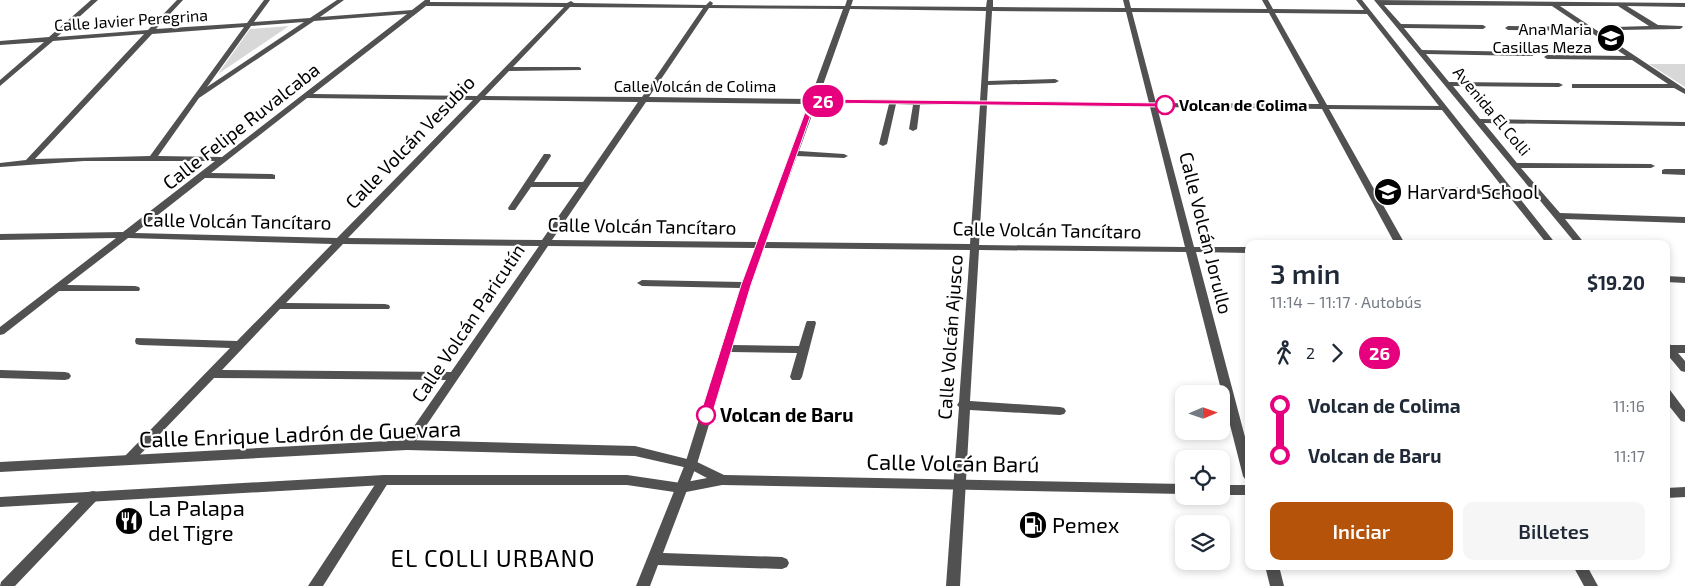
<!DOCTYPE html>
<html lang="es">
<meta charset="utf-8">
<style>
body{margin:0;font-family:"Exo 2",sans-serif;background:#f6f6f7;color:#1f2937;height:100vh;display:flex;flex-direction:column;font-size:19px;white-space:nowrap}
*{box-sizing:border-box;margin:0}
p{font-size:16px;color:#747a83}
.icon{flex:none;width:28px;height:28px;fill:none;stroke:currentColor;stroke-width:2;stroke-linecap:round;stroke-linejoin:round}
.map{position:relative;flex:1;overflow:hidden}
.sheet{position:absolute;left:1245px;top:240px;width:425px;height:330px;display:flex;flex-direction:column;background:#fff;border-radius:10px;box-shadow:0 2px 8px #0003}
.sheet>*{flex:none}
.badge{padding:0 10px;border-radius:16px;font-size:18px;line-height:32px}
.needle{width:32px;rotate:88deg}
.buttons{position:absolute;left:1175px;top:385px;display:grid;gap:10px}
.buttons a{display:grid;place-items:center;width:55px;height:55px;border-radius:10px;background:#fff;box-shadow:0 2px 8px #0003;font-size:25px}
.map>.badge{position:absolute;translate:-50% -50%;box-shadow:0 0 0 2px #fff}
.legs{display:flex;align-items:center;gap:8px;height:55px;padding:0 25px;font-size:16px}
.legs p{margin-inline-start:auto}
.head{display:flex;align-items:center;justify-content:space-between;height:85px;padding:0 25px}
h1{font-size:28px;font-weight:600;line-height:38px}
.cta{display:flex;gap:10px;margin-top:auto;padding:10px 25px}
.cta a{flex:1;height:58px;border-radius:10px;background:#b45309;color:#fff;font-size:20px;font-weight:600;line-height:58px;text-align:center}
.cta a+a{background:#f6f6f7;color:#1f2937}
ul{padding:0 25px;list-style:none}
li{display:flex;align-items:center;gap:18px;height:50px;font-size:19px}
li i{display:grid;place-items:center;width:8px;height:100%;margin:0 6px;background:currentColor}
li i::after{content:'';width:12px;height:12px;margin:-6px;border:4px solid;border-radius:50%;background:#fff}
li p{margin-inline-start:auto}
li:first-child i{background:linear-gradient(#0000 50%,currentColor 0)}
li:last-child i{background:linear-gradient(currentColor 50%,#0000 0)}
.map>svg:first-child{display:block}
.green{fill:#d8d8d8}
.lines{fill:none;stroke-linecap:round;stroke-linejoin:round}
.minor{fill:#515151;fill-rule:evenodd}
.tertiary{fill:#515151;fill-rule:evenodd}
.line-1{fill:#e6007e;stroke:#fff}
.stop-1-dot{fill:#fff;stroke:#e6007e;stroke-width:2.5}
.labels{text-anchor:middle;stroke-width:4.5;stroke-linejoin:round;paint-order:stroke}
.far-street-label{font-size:16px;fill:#000;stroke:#fff}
.far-poi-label{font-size:16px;fill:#000;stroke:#fff;text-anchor:end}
.far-stop-label{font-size:16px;font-weight:bold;fill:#000;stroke:#fff;text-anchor:start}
.street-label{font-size:19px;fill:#000;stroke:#fff}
.poi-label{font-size:19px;fill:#000;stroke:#fff;text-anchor:start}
.stop-label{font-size:19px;font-weight:bold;fill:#000;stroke:#fff;text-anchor:start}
.near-street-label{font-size:22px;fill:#000;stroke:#fff}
.near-poi-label{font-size:22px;fill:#000;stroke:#fff;text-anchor:start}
.near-neighbourhood-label{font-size:24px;letter-spacing:1px;fill:#000;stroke:#fff}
</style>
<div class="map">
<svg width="1685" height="586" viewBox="0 0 1685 586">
<rect width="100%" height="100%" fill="#fff"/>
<path class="green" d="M289,26L218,74L250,29Z
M1649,64H1685V87Z"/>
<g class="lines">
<path class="minor" d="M91,0H98L57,37L148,30L177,0H183L156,29L247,23L264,0H270L254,22L310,18L337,0H344L320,17L412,10L425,0H430V2L567,3L571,1L574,3L706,5L710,1L713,3L712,5L845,6L847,0H853L851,6L986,7L987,0H993V7L1125,8L1123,0H1129L1131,8L1267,9L1262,0H1268L1273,9L1364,10L1356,0H1362L1556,244H1547L1508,195L1435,192L1434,190L1435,188L1438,187L1504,189L1442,110L1329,109L1405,244H1395L1322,109L1157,107L1194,247H1249V253L1196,252L1249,452V481L1245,479L1243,476L1186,252L979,250L970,401L1060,407L1064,408L1066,411L1064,414L1060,415L970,410L960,586H946L959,407L957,405L959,402L970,250L764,248L751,285L733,345L799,346L806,323L807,321H815L816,323L802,377L800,380H792L790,377L797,353L731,352L697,464L663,553L782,557L787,559L789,563L787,567L782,569L658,565L650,586H636L685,464L740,288L642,286L637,283L642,280L742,282L755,248L548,246L411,448L407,450L403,448L401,445L446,380L214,378L132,463L128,465L124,463L122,460L124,457L230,348L140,345L136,344L135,341L136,338L237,341L332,244L128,238L67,285L135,286L139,287L140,289L139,291H59L4,334L0,335V327L116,238L0,240V234L123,232L215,161H84L0,167V163L26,160L144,34L53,41L0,86V80L44,42L0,45V41L49,37ZM426,6L564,7L477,96L313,94ZM570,7L703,8L642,97L485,96L509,71L581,70V68L579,67H513ZM709,8L843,9L810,99L649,97ZM850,9L986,11L980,101L818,99ZM992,11L1126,12L1149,103L987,101L988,85L1055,83L1059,81L1055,79L988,81ZM1132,12L1269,13L1319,104L1156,103ZM1275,13L1367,14L1439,106L1327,105ZM407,14L222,157L158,156L199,98L314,21ZM304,22L207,87L251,26ZM244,27L150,156L35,159L152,34ZM307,98L473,100L337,238L135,233L205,178L275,179V175L272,174L211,173ZM481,100L638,102L583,182H534L551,156L550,154H544L508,208L509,210H515L531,187H579L542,240L348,238ZM646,102L808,104L757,242L552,240ZM816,104H889L879,144L883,146L887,144L896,104L913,105L909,129L913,131L917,129L920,105H980L970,244L766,242L797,156L844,158L848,156L844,154L799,151ZM987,105L1150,107L1185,247L979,245ZM343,244L539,246L451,372L222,370L280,309H389L390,307L389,305L385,304L286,303Z
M1374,0L1685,3V7L1627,6L1658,25L1682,26L1683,27L1680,29L1617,30L1614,28L1615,27L1649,26L1618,6H1560L1685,89V94L1674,88H1572V84H1668L1632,60L1547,59L1544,57L1547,55L1626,56L1589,31L1508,30L1505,28L1508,26L1583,27L1552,6L1384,5L1401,24L1483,25L1486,27L1483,29L1404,28L1422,50L1532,52L1535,54L1532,56L1426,54L1449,82L1559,83L1563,85L1559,87L1453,86L1480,119L1685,122V126L1484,123L1517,163L1651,164L1655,166L1651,168H1521L1560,213L1685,217V223L1565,219L1585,244H1576Z
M1665,169H1685V175L1662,174V170Z
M1666,276L1685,277V283L1666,282Z
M1666,342L1671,345H1685V353H1678L1685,361V372L1681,371L1666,353Z
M0,370L65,372L69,373L71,376L69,379L65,380L0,378Z
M1666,389L1670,390L1685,410V422L1681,421L1666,402Z
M384,475L388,477L390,480L388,483L323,586H308L380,477Z
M93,491L97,492L99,496L97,500L15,586H0L1,582L89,492Z
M1265,566H1279L1284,586H1270Z
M1573,566H1587L1598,586H1584Z"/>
<path class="tertiary" d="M407,440L635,446L695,461L724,475L1184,484V494L722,485L681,493L627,485H384L0,507V497L384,475H627L681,483L707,478L688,468L635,456L407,450L0,472V462Z
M1221,485H1249V495H1221Z
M1685,487V497L1666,498V488Z"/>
</g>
<path class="line-1" d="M810,99L1165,103L1168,105L1165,107L815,103L751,285L712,415L710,418H702L700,415L741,285Z"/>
<defs>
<symbol id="school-disc" viewBox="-11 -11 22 22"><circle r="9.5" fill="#000" stroke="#fff"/><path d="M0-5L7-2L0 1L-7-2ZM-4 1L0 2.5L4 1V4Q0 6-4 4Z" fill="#fff"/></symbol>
<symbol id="restaurant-disc" viewBox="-11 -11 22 22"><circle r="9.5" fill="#000" stroke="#fff"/><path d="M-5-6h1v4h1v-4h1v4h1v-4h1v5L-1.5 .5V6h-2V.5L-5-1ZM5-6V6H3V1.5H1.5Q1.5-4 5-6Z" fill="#fff"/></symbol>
<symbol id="fuel-disc" viewBox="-11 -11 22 22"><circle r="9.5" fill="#000" stroke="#fff"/><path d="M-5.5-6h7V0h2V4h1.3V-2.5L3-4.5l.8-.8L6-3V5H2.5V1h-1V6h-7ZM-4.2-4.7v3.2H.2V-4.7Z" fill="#fff"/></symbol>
</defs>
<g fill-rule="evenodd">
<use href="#school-disc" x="1595" y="22" width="32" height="32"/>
<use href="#school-disc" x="1372" y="176" width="32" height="32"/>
<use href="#restaurant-disc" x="113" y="505" width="32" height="32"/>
<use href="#fuel-disc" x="1017" y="509" width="32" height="32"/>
</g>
<g class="stop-1-dot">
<circle cx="1165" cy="105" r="9"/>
<circle cx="706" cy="415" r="9"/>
</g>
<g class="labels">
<g class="far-street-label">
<text transform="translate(131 20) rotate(-4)" y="6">Calle Javier Peregrina</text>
<text x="695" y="92">Calle Volcán de Colima</text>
<text transform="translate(1492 111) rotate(50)" y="6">Avenida El Colli</text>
</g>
<g class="far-poi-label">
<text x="1592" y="35">Ana Maria<tspan x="1592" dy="18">Casillas Meza</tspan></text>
</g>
<g class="far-stop-label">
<text x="1179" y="111">Volcan de Colima</text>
</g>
<g class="street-label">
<text transform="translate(241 126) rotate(-38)" y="7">Calle Felipe Ruvalcaba</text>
<text transform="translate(410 142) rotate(-46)" y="7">Calle Volcán Vesubio</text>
<text transform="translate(237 221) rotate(1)" y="7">Calle Volcán Tancítaro</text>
<text transform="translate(642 226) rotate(1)" y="7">Calle Volcán Tancítaro</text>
<text transform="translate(1047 230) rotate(1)" y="7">Calle Volcán Tancítaro</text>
<text transform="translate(1206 233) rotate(76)" y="7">Calle Volcán Jorullo</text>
<text transform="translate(468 323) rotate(-56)" y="7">Calle Volcán Paricutín</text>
<text transform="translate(950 337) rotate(-86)" y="7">Calle Volcán Ajusco</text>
</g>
<g class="poi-label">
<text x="1407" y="199">Harvard School</text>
</g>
<g class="stop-label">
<text x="720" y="422">Volcan de Baru</text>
</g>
<g class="near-street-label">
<text transform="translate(300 434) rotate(-2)" y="8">Calle Enrique Ladrón de Guevara</text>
<text transform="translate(953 463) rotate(1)" y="8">Calle Volcán Barú</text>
</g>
<g class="near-poi-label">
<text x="148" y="516">La Palapa<tspan x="148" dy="25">del Tigre</tspan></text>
<text x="1052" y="533">Pemex</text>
</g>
<g class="near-neighbourhood-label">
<text x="493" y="567">EL COLLI URBANO</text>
</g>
</g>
</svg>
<div class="buttons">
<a><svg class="needle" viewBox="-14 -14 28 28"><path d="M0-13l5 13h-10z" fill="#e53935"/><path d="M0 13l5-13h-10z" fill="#747a83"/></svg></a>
<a><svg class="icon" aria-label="locate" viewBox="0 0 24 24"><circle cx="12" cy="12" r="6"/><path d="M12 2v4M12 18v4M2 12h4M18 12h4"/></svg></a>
<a><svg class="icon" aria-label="layers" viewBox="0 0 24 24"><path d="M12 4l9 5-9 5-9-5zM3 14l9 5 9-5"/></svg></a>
</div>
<b class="badge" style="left:823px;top:101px;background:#e6007e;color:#fff">26</b>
<section class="sheet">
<div class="head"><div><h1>3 min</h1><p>11:14 – 11:17 · Autobús</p></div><b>$19.20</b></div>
<div class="legs"><svg class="icon" aria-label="walk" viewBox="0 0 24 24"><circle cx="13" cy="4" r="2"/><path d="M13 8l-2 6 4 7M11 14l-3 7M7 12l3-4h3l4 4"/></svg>2<svg class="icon" aria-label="forward" viewBox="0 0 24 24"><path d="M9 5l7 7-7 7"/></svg><b class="badge" style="background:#e6007e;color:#fff">26</b></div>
<ul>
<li><i style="color:#e6007e"></i><b>Volcan de Colima</b><p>11:16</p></li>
<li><i style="color:#e6007e"></i><b>Volcan de Baru</b><p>11:17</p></li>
</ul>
<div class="cta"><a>Iniciar</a><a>Billetes</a></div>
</section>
</div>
